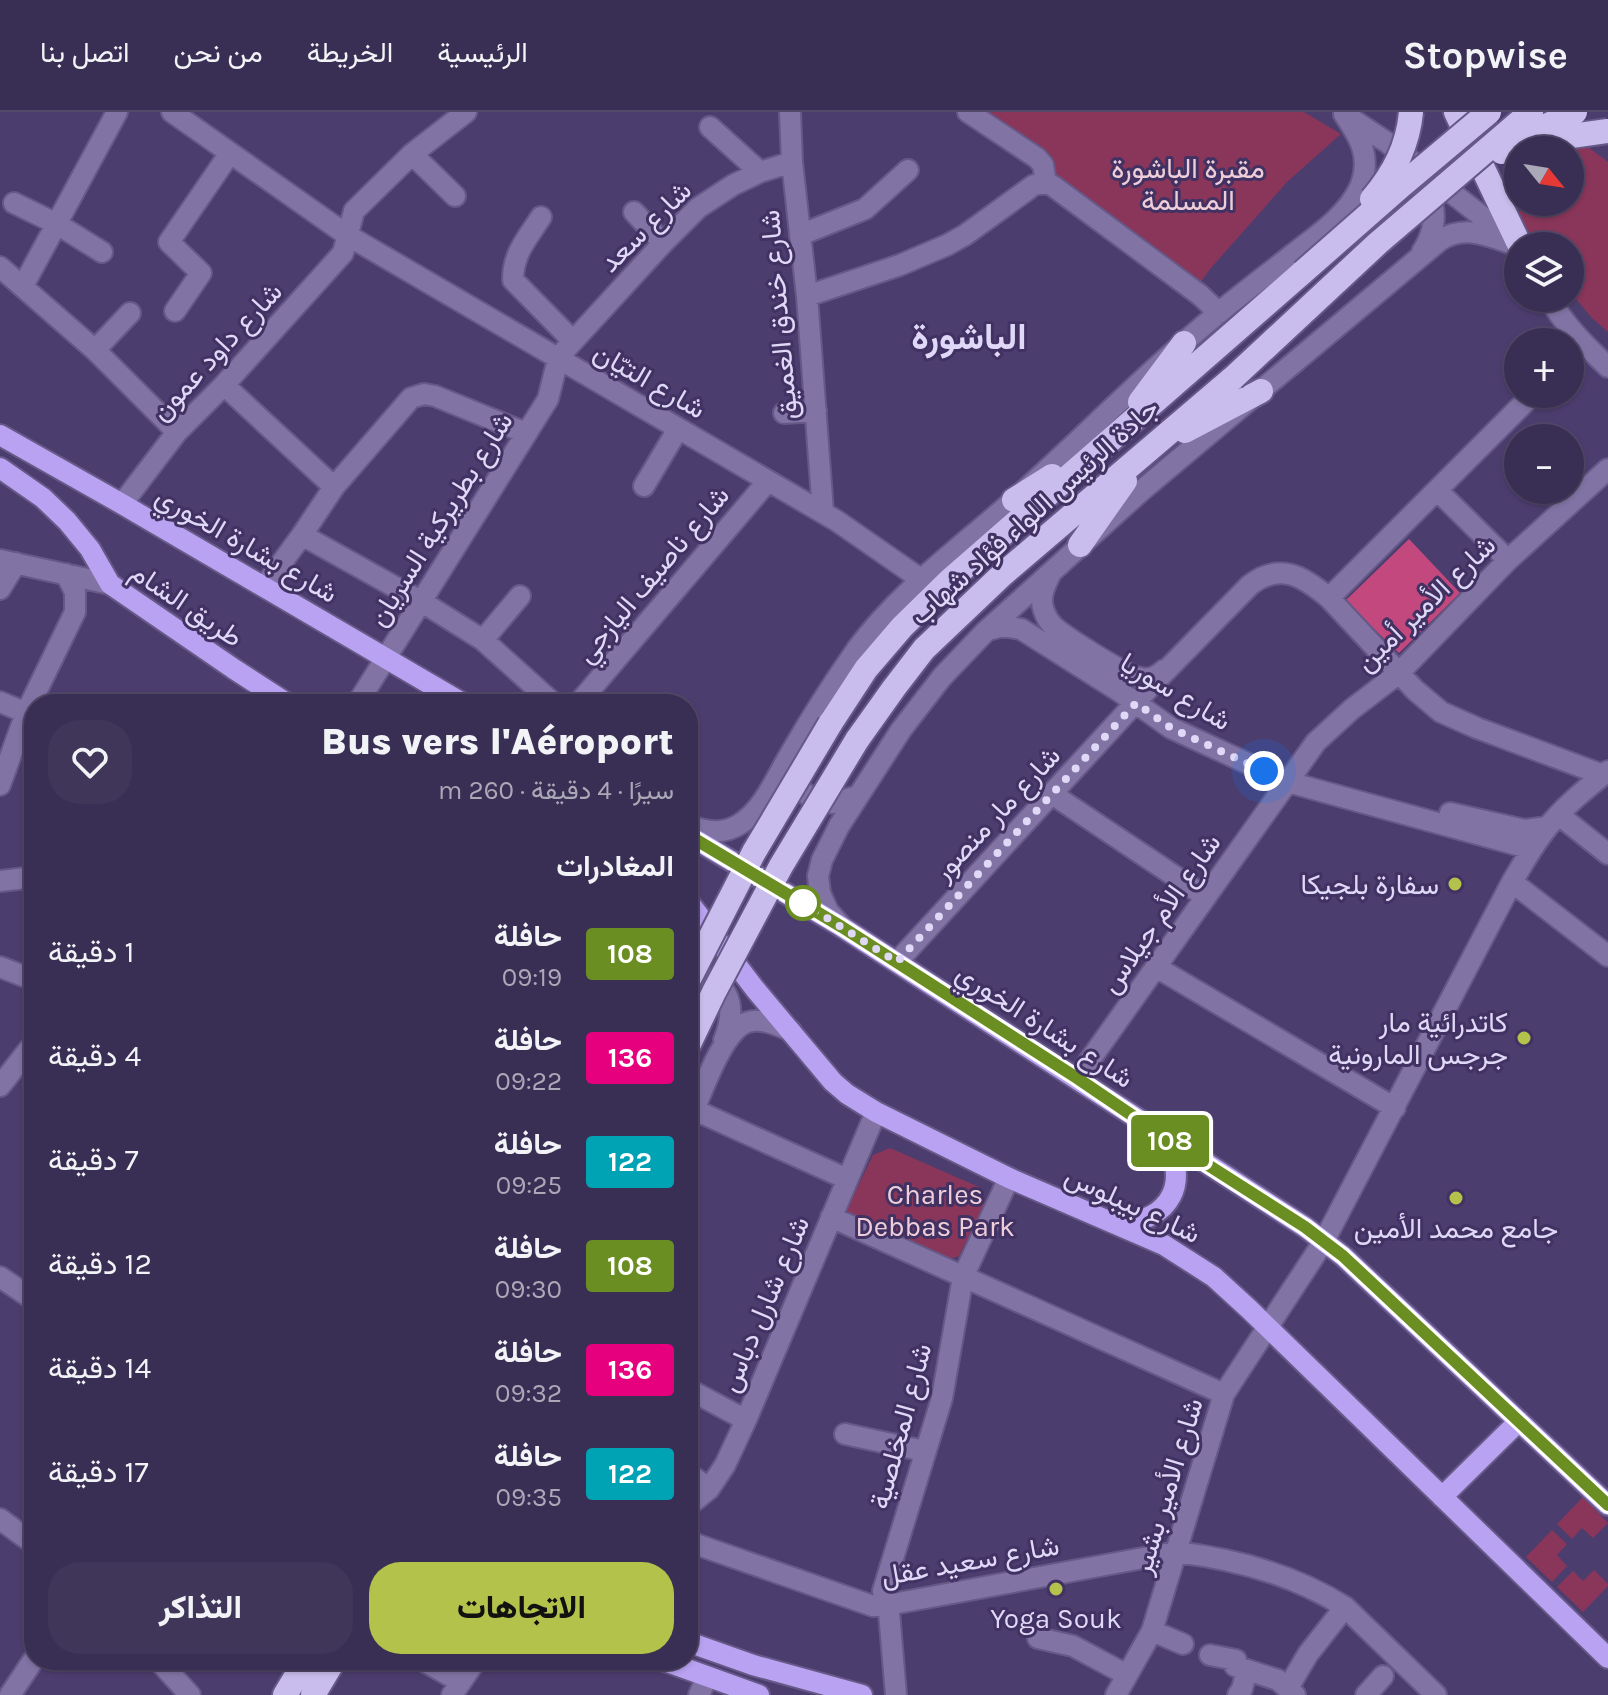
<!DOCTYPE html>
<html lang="ar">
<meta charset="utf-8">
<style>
body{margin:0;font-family:Karla,Vazirmatn,sans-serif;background:#40365a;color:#f1f3f6;direction:rtl;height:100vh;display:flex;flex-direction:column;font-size:30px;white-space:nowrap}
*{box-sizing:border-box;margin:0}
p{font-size:26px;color:#aba8b8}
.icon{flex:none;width:44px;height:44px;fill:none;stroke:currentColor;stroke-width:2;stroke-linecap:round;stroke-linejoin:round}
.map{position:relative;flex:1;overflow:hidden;direction:ltr}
.panel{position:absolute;left:24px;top:582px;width:674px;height:976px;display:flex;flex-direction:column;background:#392e53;border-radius:32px;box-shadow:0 2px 6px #0004,0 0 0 2px #534a6a;direction:rtl}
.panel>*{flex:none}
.badge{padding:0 16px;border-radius:6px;font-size:28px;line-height:52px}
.needle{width:52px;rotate:120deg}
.controls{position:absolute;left:1504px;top:24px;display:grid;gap:16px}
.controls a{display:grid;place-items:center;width:80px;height:80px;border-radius:50%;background:#392e53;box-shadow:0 2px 6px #0004,0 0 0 2px #534a6a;font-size:40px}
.you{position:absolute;width:40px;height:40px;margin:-20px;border:6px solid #fff;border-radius:50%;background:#1a73e8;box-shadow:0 0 0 12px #1a73e833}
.map>.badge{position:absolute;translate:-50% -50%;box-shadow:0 0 0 4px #fff}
h2{padding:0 24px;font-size:30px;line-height:72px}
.round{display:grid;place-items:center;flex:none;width:84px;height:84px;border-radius:32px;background:#40365a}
.overview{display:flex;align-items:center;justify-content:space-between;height:136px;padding:0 24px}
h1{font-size:38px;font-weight:800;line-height:60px}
.primary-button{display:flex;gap:16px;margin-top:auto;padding:16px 24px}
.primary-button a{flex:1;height:92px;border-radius:32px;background:#b3c24b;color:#111;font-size:32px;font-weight:800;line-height:92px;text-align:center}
.primary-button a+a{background:#40365a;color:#f1f3f6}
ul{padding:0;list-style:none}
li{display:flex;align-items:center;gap:24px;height:104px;padding:0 24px}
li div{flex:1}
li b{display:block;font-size:30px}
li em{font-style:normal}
li .badge{min-width:88px;font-weight:700;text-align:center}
header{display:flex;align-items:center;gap:48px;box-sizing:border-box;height:112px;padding:0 40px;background:#392e53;border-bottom:2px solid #534a6a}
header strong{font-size:38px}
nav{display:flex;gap:44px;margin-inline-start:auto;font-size:28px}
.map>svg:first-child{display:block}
.green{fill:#89365a}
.forest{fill:#c3487e}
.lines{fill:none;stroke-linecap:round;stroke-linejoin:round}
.minor-casing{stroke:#665987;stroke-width:24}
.major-casing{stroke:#665987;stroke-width:24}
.highway-casing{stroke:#665987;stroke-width:28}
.minor{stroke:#8174a5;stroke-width:20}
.major{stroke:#b8a2f1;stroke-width:20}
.highway{stroke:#c9bded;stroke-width:24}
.highway-bridge-casing{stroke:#665987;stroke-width:28;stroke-linecap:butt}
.highway-bridge{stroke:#c9bded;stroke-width:24}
.line-casing{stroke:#fff;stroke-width:18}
.line{stroke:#6b8e23;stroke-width:12}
.walk{stroke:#dfd8f6;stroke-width:8;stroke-dasharray:0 14.4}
.poi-dot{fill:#b3c24b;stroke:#413263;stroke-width:3}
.stop-dot{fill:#fff;stroke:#6b8e23;stroke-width:4}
.labels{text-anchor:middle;stroke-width:6;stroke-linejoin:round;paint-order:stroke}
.park-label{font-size:28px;fill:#efced9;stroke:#413263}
.street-label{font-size:28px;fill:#dfd8f6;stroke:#413263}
.poi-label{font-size:28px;fill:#dfd8f6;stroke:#413263;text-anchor:end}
.district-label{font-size:36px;font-weight:bold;fill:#dfd8f6;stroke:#413263}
</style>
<header>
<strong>Stopwise</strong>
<nav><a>الرئيسية</a><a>الخريطة</a><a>من نحن</a><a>اتصل بنا</a></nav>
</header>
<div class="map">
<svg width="1608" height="1583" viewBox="0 0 1608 1583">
<rect width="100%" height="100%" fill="#4c3d6f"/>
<path class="green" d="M975,0H1304L1341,22L1287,70L1211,156L1199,172L1052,61Z
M1588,35L1608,50V220L1592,206L1570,180V134H1533L1520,114L1519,90H1570V38H1555L1558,36Z
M890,1036L979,1075L985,1091L959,1144L950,1147L846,1099L873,1043Z
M1583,1385L1608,1411L1593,1426L1582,1416L1572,1427L1557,1412Z
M1552,1418L1567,1432L1557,1443L1567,1454L1552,1470L1526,1445Z
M1594,1458L1608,1472V1474L1583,1500L1557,1475L1573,1459L1583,1469Z"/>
<path class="forest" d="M1409,427L1460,481L1399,541L1345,489Z"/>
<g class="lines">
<defs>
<path id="minor" d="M172,0L347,123L837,409L922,468
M790,0L792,50L807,184L823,400
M968,0L1037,46L1043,53L1046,71
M1350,6L1388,31L1507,124
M710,15L760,60
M412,42L455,84
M1395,67C1439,69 1442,110 1422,140
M1046,71L1053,74L1200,183L1219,201
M14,91L57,112L102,140
M634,100L663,131
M541,105C527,127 513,141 513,168L573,229
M800,123L865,97L908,58
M0,155L95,238L177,320
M23,174L117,0
M807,184L900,153L947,133L965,123L1034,73L1046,71
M1549,186C1565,214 1585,233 1608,255
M175,199L201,161L169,130L230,41
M95,238L130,201
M224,273L334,375
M784,301L816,299
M644,374L678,317
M1437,378L1508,448
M122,392L177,320L224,273L343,141L354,99L412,42L466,0
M302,423L422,490L483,528L554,592
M0,448L110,472
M1050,463C1044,475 1039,486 1044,499C1046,505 1050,511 1054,515C1067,526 1126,564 1141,566C1151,568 1157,564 1164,558
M264,475L302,423L334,375L411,286L424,282L435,284L526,321
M0,477L16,451
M1329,486L1533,282
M988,518L1003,514L1021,517L1119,579L1171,616L1288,670L1532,737
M483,528L520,484
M0,590L34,604
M245,592L287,591
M357,592L548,287L558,247L566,237L663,131L698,96L733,73L760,60L792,50
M578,592L768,369
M791,657C793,676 812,691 832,691C840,690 850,686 857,684
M0,673L26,601L75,500V480L66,462
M1052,682L1206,785
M1450,701L1525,718L1547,715
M1559,703L1608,742
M688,713C706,720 723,723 740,712C765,696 777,663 792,639C812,604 834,570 857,537C900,479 961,435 1015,387C1084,325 1149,258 1221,199C1244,180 1268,162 1292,143C1316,124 1347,104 1360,75C1372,45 1360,26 1344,2
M0,769L34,765
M1512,770L1608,844
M688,815L695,800
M842,815L828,799L820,781L818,764L822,748L839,714L901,618L942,565L985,520L1141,379L1439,129C1465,111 1491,125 1518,134
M897,850L1148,577L1250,473C1280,450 1303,464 1329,486L1415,578L1441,600L1477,616L1603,663
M0,855L34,868
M1156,855L1395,996
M688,863C729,865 738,893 724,928
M1077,966L1316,630L1352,597L1399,561L1508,448L1608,357
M0,974L34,931
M688,995L847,1067
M688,1012C700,987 721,918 748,910C762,906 778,913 791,919
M831,1105L1224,1282
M0,1165L34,1188
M688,1277L746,1308
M845,1322L924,1339
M688,1361L709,1377
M688,1394L709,1377L725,1353L746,1308L876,1000
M0,1407L34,1432
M688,1428L698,1433L873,1494L887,1493L1176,1440C1236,1447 1293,1462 1345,1495L1436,1583
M1152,1519L1183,1532
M1038,1526L1073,1534L1127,1563
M1210,1543L1236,1548L1235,1554L1278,1568L1295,1583
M158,1548L190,1583
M422,1548L461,1570
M1288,1576L1308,1542L1345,1495
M10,1583L34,1547
M452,1583L476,1548
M699,1583L707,1565
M896,1583L889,1500L883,1479L942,1286L963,1165L1009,1066
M1116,1583L1152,1519L1224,1282L1324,1129L1512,770C1523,752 1533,733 1547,716C1563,695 1587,676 1608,659
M1238,1583L1242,1577L1247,1558
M1366,1583L1383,1564"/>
<path id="major" d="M0,323L122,392L464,592
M0,356L43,386L67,409L90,437L110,472L234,557L288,592
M688,723L842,815L1305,1115L1343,1144L1608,1393
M688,789L755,877L833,970L847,982L876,1000L1009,1066L1164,1133L1214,1165L1249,1197L1608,1546
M1120,1112C1170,1109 1192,1069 1163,1026
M1442,1385L1519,1309
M688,1530L753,1553L862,1583
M662,1548L759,1583"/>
<path id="highway" d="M1456,0L1520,134
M1140,290L1184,231
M1185,319L1261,279
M1014,388L1052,364
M1080,433L1125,369
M830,612L866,557L902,515L949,469L1303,160
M857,628L894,576L924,537L1003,462L1233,266
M285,1583L306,1548
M313,1583L334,1548"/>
</defs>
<use href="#minor" class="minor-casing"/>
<use href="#major" class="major-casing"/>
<use href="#highway" class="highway-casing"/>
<use href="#minor" class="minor"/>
<use href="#major" class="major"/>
<use href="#highway" class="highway"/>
<defs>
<path id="highway-bridge" d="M1557,26L1608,19
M1502,40L1542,16L1575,0
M1372,87C1394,61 1408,34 1411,0
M1303,160L1401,74L1489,0
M1233,266L1378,131L1531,0
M688,869L754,740L830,612
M688,934L714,880L781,754L857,628"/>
</defs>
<use href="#highway-bridge" class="highway-bridge-casing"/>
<use href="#highway-bridge" class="highway-bridge"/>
</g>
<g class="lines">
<defs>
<path id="line" d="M688,723L842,815L1077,966L1161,1023L1305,1115L1343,1144L1608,1393"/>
</defs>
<use href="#line" class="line-casing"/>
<use href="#line" class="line"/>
<path class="walk" d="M803,791L897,850L1136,591L1171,616L1264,659"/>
</g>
<g class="poi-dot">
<circle cx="1455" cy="772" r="8"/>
<circle cx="1524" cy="926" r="8"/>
<circle cx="1456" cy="1086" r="8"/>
<circle cx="1056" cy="1477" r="8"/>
</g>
<circle class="stop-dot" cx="803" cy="791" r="16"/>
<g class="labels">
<g class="park-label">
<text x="1188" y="66">مقبرة الباشورة<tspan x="1188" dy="32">المسلمة</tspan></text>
<text x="935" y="1092">Charles<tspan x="935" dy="32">Debbas Park</tspan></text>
</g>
<g class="street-label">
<text transform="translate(645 114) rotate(-45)" y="10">شارع سعد</text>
<text transform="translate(778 203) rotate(-95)" y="10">شارع خندق الغميق</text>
<text transform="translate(216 239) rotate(-47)" y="10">شارع داود عمون</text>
<text transform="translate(650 268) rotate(30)" y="10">شارع التيّان</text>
<text transform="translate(1034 399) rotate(-42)" y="10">جادة الرئيس اللواء فؤاد شهاب</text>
<text transform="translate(440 407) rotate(-58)" y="10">شارع بطريركية السريان</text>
<text transform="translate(247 432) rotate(30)" y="10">شارع بشارة الخوري</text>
<text transform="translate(652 462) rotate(-50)" y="10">شارع ناصيف اليازجي</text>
<text transform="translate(1425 491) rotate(-44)" y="10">شارع الأمير أمين</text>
<text transform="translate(187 492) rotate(34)" y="10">طريق الشام</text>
<text transform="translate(1176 579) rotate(31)" y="10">شارع سوريا</text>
<text transform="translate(996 701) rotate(-47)" y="10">شارع مار منصور</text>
<text transform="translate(1160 801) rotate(-55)" y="10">شارع الأم جيلاس</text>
<text transform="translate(1045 913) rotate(33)" y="10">شارع بشارة الخوري</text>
<text transform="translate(1133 1092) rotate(25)" y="10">شارع بيبلوس</text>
<text transform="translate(764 1192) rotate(-67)" y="10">شارع شارل دباس</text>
<text transform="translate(900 1314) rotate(-75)" y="10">شارع المخلصية</text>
<text transform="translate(1167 1374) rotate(-73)" y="10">شارع الأمير بشير</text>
<text transform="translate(970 1448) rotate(-10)" y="10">شارع سعيد عقل</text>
</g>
<g class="poi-label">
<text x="1439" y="782">سفارة بلجيكا</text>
<text x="1508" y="920">كاتدرائية مار<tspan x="1508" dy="32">جرجس المارونية</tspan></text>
<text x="1456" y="1126" text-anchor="middle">جامع محمد الأمين</text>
<text x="1056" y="1516" text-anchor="middle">Yoga Souk</text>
</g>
<g class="district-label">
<text x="969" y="237">الباشورة</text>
</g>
</g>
</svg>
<div class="controls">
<a><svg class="needle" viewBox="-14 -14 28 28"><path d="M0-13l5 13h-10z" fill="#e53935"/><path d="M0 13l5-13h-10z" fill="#aba8b8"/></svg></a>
<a><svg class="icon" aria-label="layers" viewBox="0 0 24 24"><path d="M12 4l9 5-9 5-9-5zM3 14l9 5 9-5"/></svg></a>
<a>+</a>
<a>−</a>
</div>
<div class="you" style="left:1264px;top:659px"></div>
<b class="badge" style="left:1170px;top:1029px;background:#6b8e23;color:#fff">108</b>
<section class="panel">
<div class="overview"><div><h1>Bus vers l'Aéroport</h1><p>سيرًا · 4 دقيقة · 260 m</p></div><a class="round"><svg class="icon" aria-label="heart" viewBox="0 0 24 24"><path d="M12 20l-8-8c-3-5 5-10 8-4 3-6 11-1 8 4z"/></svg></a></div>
<h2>المغادرات</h2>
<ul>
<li><span class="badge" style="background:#6b8e23;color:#fff">108</span><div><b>حافلة</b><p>09:19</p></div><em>1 دقيقة</em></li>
<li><span class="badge" style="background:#e6007e;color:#fff">136</span><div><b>حافلة</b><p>09:22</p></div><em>4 دقيقة</em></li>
<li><span class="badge" style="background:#00a3b4;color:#fff">122</span><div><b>حافلة</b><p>09:25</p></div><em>7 دقيقة</em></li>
<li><span class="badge" style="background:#6b8e23;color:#fff">108</span><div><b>حافلة</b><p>09:30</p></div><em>12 دقيقة</em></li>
<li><span class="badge" style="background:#e6007e;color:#fff">136</span><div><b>حافلة</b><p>09:32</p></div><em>14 دقيقة</em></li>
<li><span class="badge" style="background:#00a3b4;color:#fff">122</span><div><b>حافلة</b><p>09:35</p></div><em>17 دقيقة</em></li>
</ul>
<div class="primary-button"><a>الاتجاهات</a><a>التذاكر</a></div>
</section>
</div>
